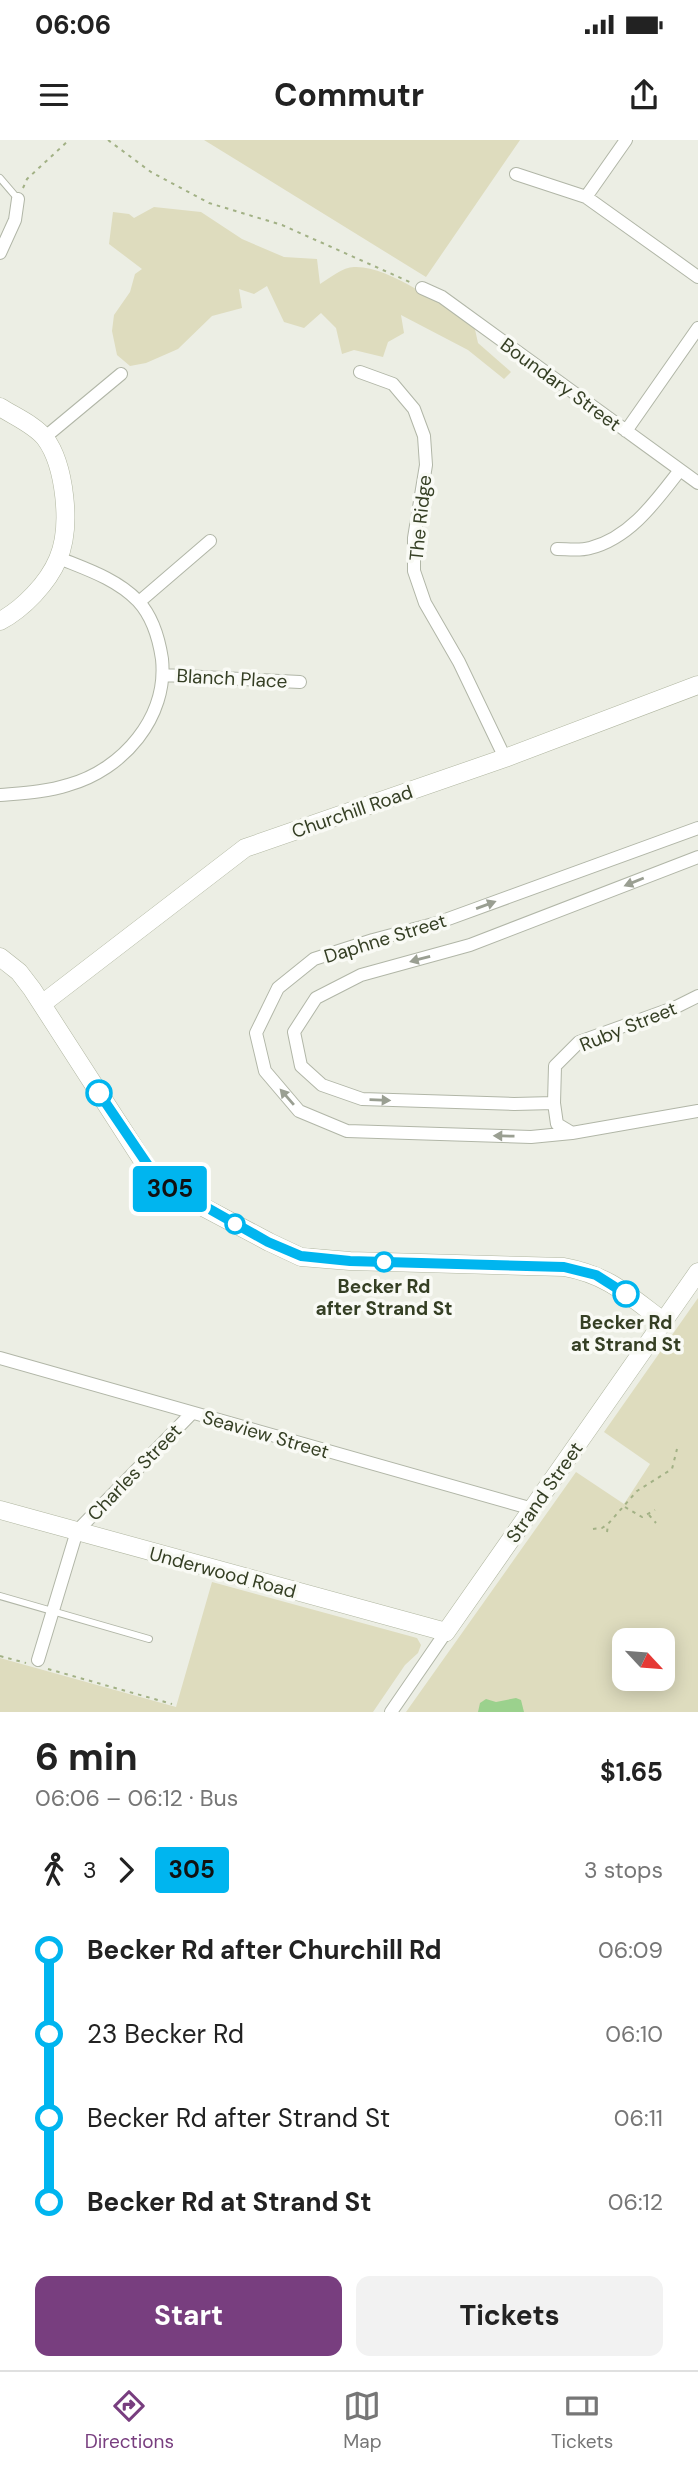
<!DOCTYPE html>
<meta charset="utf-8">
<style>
body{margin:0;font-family:"DM Sans",sans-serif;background:#f2f2f2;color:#222;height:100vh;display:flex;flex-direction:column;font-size:26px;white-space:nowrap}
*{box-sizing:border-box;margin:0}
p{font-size:23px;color:#767676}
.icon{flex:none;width:38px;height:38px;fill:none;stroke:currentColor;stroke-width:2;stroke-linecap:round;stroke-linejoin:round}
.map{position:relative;height:1572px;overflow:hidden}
.panel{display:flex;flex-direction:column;background:#fff;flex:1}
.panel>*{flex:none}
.badge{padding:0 14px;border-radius:5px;font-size:24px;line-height:46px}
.needle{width:46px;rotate:116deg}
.fabs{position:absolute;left:612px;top:1488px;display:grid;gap:14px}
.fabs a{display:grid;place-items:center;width:63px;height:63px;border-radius:14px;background:#fff;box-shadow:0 4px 18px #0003;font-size:35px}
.map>.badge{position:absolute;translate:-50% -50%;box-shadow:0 0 0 4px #fff}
.legs{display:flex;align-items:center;gap:10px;height:77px;padding:0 35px;font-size:23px}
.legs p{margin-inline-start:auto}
.overview{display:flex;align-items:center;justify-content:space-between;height:119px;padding:0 35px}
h1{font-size:38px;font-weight:700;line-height:52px}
.action{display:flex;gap:14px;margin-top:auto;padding:14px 35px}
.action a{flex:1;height:80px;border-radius:14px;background:#783e7f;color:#fff;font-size:28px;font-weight:700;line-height:80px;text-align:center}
.action a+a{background:#f2f2f2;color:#222}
ul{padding:0 35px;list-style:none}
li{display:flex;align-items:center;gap:24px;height:84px;font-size:26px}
li i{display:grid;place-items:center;width:10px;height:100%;margin:0 9px;background:currentColor}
li i::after{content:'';width:18px;height:18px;margin:-9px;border:5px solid;border-radius:50%;background:#fff}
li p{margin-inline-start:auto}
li:first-child i{background:linear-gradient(#0000 50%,currentColor 0)}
li:last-child i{background:linear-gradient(currentColor 50%,#0000 0)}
.status{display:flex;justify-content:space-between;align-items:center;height:49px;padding:0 35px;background:#fff;direction:ltr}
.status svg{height:19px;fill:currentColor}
header{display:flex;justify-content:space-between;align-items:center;height:91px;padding:0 35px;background:#fff;font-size:32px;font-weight:700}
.menu{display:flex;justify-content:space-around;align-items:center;height:98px;border-top:2px solid #e0e0e0;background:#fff;font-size:19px;color:#767676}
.menu a{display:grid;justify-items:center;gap:4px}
.menu .on{color:#783e7f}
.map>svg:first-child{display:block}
.green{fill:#dedcbe;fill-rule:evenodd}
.water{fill:#9bd18d}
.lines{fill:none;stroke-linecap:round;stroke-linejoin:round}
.lane-casing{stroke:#b1b6a7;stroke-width:8}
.street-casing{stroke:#b1b6a7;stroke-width:14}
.secondary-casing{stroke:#b0b6a0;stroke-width:19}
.path{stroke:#a2b185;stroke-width:2;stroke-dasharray:3.5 5;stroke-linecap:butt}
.lane{stroke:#fff;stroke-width:6}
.street{stroke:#fff;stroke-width:12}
.secondary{stroke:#fff;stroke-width:18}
.oneway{fill:#9a9f92}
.line-1-casing{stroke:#fff;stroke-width:16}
.line-1{stroke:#00b5ef;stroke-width:10}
.stop-1-dot{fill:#fff;stroke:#00b5ef;stroke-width:3.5}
.labels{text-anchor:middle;stroke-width:7;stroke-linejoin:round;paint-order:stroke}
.street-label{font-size:19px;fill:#353f24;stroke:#f9faf5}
.stop-label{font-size:19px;font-weight:bold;fill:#353f24;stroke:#f9faf5}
</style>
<div class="status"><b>06:06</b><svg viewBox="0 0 49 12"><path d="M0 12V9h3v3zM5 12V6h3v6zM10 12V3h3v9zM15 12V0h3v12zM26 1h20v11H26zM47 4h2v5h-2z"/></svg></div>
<header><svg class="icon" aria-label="menu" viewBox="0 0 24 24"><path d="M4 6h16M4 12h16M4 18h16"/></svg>Commutr<svg class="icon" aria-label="share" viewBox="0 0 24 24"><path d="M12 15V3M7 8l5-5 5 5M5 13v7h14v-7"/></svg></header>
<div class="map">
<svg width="698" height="1572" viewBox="0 0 698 1572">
<rect width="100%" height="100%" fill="#eceee4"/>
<path class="green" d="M204,0H520L426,137Z
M154,67L201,72L242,99L284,117L317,119L320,144C330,138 343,127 354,127C388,125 444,167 474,185L478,203L511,232L504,239L468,210L401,175L404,193L388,202L383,217L354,210L342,214L336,188L321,173L304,188L284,182L267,146L254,154L239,149L242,168L212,176L178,209L146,223L130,226L117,215L112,191L114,175L130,152L135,134L142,129L109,104L113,72L129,74L134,78Z
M698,1158V1572H406L576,1332L624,1364L650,1324L604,1292ZM625,1500H663V1538H625Z
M212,1442L417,1498L421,1505L418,1513L405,1525L373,1572H0V1518L176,1567Z"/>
<path class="water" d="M516,1558L521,1560L524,1572H478L480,1563L486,1559L496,1562Z"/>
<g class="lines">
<defs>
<path id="lane" d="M0,38L18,59
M0,1456L149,1499"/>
<path id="street" d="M516,34L586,57L698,137
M586,57L626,0
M0,113L15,80L18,59
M422,148L442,157L698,343
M360,232L393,244L414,269L424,296L426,325L414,398V431L425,463L459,522L505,618
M626,291L698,188
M44,298L121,234
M557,409C567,409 580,411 590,408C630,398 656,361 680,330
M139,462L210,401
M163,535L300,542
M0,655C23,653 46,652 68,645C123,630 168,577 162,519C159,499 152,476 138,461C117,439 86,429 59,418
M698,688L437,783L373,800L314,819L278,848L256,893L265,931L299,971L347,991L531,997L572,993L698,971
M554,963L514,964L362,959L322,945L301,926L294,892L316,858L361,835L470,805L698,717
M572,993L557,984L554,963L555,926L579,902L676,867L698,856
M0,1218L533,1369
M38,1520L77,1391L192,1273
M391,1572L446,1492"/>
<path id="secondary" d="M0,267C14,276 35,285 45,298C65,325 72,387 58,419C48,443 23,469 0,481
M0,817L19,832L32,849L150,1032L169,1049L269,1102L301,1117L350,1121L564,1127C608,1135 628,1155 663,1181
M42,864L245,708L505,618L698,545
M0,1370L446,1492L698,1132"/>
</defs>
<use href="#lane" class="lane-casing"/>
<use href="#street" class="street-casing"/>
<use href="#secondary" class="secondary-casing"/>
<path class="path" d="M108,0L151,32L209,63L282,85L412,143
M23,48L27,39L69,0
M625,1367L642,1377L655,1370
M649,1375L656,1383
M593,1389L602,1388L608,1384L637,1351L672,1329L677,1309
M607,1392L608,1385
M0,1516L26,1523
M48,1529L172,1564"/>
<use href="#lane" class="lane"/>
<use href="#street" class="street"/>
<use href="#secondary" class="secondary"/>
</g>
<defs><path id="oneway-solid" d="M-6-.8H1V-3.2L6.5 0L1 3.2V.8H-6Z" transform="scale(1.75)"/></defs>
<g class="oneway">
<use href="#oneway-solid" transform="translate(634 742) rotate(158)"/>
<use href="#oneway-solid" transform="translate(486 765) rotate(-20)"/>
<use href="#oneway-solid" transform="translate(420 819) rotate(165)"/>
<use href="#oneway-solid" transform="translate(287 957) rotate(-131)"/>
<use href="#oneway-solid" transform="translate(380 960) rotate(2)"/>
<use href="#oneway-solid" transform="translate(504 996) rotate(-179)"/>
</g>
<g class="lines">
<defs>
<path id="line-1" d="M99,953L158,1040L268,1102L301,1116L350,1121L564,1127L596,1135L626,1154"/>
</defs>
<use href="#line-1" class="line-1-casing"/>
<use href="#line-1" class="line-1"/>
</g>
<g class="stop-1-dot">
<circle cx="99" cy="953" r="12"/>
<circle cx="235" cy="1084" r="9"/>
<circle cx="384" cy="1122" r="9"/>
<circle cx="626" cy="1154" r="12"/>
</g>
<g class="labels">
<g class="street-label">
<text transform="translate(561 244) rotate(36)" y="7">Boundary Street</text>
<text transform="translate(420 378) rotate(-84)" y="7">The Ridge</text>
<text transform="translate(232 538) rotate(3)" y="7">Blanch Place</text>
<text transform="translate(352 671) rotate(-19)" y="7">Churchill Road</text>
<text transform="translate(385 798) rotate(-17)" y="7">Daphne Street</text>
<text transform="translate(628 886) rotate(-22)" y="7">Ruby Street</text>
<text transform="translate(266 1294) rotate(16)" y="7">Seaview Street</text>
<text transform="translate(134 1332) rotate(-46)" y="7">Charles Street</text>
<text transform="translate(544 1352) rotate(-55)" y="7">Strand Street</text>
<text transform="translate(223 1432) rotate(15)" y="7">Underwood Road</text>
</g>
<g class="stop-label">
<text x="384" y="1153">Becker Rd<tspan x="384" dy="22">after Strand St</tspan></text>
<text x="626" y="1189">Becker Rd<tspan x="626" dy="22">at Strand St</tspan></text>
</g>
</g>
</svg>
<div class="fabs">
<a><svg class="needle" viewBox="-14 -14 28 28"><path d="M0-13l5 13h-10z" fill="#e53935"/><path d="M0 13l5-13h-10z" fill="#767676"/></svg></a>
</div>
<b class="badge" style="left:170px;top:1049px;background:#00b5ef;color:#111">305</b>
</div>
<section class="panel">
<div class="overview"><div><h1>6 min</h1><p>06:06 – 06:12 · Bus</p></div><b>$1.65</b></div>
<div class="legs"><svg class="icon" aria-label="walk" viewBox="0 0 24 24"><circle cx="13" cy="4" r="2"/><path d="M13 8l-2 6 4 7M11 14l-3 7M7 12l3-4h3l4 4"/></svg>3<svg class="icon" aria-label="forward" viewBox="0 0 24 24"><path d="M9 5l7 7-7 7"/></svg><b class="badge" style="background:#00b5ef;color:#111">305</b><p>3 stops</p></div>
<ul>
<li><i style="color:#00b5ef"></i><b>Becker Rd after Churchill Rd</b><p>06:09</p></li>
<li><i style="color:#00b5ef"></i><span>23 Becker Rd</span><p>06:10</p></li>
<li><i style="color:#00b5ef"></i><span>Becker Rd after Strand St</span><p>06:11</p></li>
<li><i style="color:#00b5ef"></i><b>Becker Rd at Strand St</b><p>06:12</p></li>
</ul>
<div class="action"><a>Start</a><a>Tickets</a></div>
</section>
<nav class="menu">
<a class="on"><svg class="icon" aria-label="directions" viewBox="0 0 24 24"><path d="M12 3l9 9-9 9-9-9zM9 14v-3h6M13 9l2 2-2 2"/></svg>Directions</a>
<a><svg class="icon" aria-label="map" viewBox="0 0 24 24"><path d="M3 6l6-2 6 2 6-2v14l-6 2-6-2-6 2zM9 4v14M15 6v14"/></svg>Map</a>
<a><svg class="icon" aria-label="tickets" viewBox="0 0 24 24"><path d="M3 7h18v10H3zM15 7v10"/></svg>Tickets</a>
</nav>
